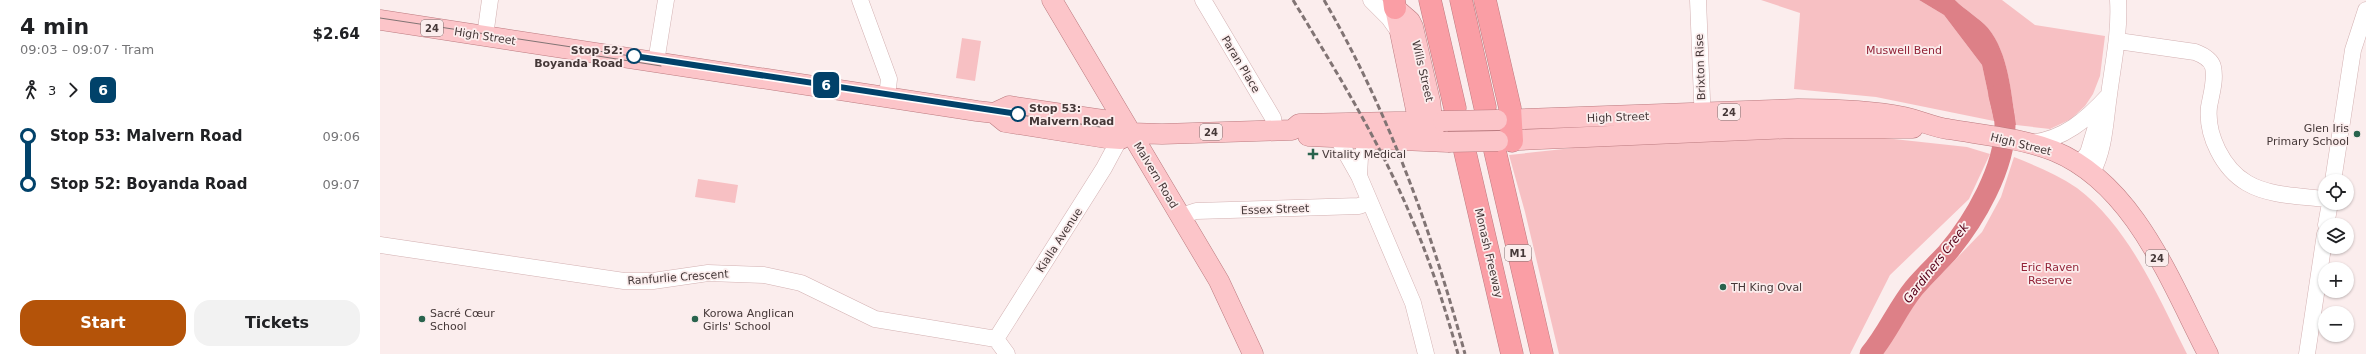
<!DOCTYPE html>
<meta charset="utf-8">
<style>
body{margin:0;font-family:"DejaVu Sans",sans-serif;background:#f2f2f2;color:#202124;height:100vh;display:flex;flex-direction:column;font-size:15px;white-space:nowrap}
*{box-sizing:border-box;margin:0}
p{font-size:13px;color:#757577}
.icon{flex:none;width:22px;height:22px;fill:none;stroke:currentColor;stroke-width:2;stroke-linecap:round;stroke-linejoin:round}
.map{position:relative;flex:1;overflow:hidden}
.details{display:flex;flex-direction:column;background:#fff;width:380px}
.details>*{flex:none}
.badge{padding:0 8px;border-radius:6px;font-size:14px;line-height:26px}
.controls{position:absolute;left:1938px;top:174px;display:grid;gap:8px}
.controls a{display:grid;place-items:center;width:36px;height:36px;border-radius:50%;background:#fff;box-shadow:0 1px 3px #0004;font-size:20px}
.map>.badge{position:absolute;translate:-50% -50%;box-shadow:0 0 0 2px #fff}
.legs{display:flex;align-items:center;gap:6px;height:44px;padding:0 20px;font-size:13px}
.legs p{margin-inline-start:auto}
.summary{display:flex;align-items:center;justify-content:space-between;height:68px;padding:0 20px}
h1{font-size:22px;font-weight:600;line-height:30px}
.button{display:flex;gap:8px;margin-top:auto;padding:8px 20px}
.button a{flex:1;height:46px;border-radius:16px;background:#b45309;color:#fff;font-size:16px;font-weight:600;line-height:46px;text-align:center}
.button a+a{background:#f2f2f2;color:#202124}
ul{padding:0 20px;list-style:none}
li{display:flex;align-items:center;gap:14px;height:48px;font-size:15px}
li i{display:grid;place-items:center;width:6px;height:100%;margin:0 5px;background:currentColor}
li i::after{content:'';width:10px;height:10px;margin:-5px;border:3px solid;border-radius:50%;background:#fff}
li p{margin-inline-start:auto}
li:first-child i{background:linear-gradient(#0000 50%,currentColor 0)}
li:last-child i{background:linear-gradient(currentColor 50%,#0000 0)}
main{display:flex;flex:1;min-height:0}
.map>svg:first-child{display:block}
.green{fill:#f7c0c3}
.water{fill:#dd8087}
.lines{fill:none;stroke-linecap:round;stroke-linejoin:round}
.river{stroke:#dd8087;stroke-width:21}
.minor-casing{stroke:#d3b1b2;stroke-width:17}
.major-casing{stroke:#bb7a7f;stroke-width:21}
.highway-casing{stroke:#bb7a7f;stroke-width:23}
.minor{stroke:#fff;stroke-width:16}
.major{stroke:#fcc5c9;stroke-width:20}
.highway{stroke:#fa9ea5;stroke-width:22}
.tram{stroke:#817474;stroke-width:1}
.rail{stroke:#817474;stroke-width:3;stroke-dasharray:6 3;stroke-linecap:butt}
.major-bridge-casing{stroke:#bb7a7f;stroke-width:21;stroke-linecap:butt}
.major-bridge{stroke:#fcc5c9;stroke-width:20}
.line-1-casing{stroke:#fff;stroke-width:9}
.line-1{stroke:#01426a;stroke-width:6}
.stop-1-dot{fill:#fff;stroke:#01426a;stroke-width:2}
.poi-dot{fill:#29634d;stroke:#fbeded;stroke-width:1.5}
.labels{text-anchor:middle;stroke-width:3.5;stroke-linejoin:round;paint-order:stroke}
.shield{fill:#fbeded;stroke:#7c6e6e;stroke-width:1}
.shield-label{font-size:10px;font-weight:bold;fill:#453838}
.street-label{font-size:11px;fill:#453838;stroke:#fbeded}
.stop-label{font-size:11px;font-weight:bold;fill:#453838;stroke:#fbeded;text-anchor:end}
.park-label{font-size:11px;fill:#932438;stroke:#fbeded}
.poi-label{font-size:11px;fill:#453838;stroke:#fbeded;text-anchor:start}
.water-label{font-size:12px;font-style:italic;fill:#580018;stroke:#fbeded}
</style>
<main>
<section class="details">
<div class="summary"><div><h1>4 min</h1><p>09:03 – 09:07 · Tram</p></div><b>$2.64</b></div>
<div class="legs"><svg class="icon" aria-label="walk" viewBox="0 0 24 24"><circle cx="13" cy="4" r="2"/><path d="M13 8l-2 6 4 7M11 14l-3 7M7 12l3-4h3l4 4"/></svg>3<svg class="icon" aria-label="forward" viewBox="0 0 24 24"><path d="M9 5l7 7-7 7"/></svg><b class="badge" style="background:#01426a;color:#fff">6</b></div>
<ul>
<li><i style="color:#01426a"></i><b>Stop 53: Malvern Road</b><p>09:06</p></li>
<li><i style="color:#01426a"></i><b>Stop 52: Boyanda Road</b><p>09:07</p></li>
</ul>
<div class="button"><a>Start</a><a>Tickets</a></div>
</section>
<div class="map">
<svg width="1986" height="354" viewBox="0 0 1986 354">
<rect width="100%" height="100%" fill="#fbeded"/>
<path class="green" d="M1381,0H1539L1564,15L1602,65L1614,121L1496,97L1414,89L1420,13Z
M1575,0H1622L1655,25L1725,36L1720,76L1713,94L1705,106L1691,119L1670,129L1636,125C1631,93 1629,55 1608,28C1599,18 1585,10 1575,0Z
M582,38L601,41L595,81L576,78Z
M1468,134L1587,147L1610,154L1589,199L1510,275L1470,354H1179L1145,212L1129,155L1230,144Z
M1634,157C1656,166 1677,174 1697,188C1750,228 1778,297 1807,354H1502L1540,296L1602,232L1621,197Z
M318,179L358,185L355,203L315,197Z"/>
<path class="water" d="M1539,0H1575C1585,10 1599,18 1608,28C1629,54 1631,93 1636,125L1614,121L1602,65L1564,15Z"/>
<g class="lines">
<path class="river" d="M1490,354C1507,334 1517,309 1534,288C1544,276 1556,265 1567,253C1595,220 1625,168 1625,125C1625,115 1621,104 1619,95"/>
<defs>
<path id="minor" d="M480,0L509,79L507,97
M823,0L893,118L895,130
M991,0L1009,18L1019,32
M1318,0L1323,124
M105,36L110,0
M1738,41L1815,52C1823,55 1831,59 1833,67C1836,80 1831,95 1829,107C1826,135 1843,169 1867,183C1889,196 1920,196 1945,199
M276,62L286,0
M957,137L979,176L1033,303L1046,354
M1649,143C1684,140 1707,119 1729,95
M1699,164L1708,153L1718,120
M1712,173C1725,148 1725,122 1729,95C1733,63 1740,33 1738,0
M979,176L980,157L992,139
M1953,181L1973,50L1986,10
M801,216L816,211L979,206L990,202
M1946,225L1950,203
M0,245L244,281H273L328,273L384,275L421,283L495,319L616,339L627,354
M616,339L724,168L739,140
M1927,354L1945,234"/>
<path id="major" d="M672,0L839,281L873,354
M1015,8L1030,21L1033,27L1050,101L1054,134
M1015,8L1041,134
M0,20L597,111L614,113L629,106L730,121L740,125L751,133L782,134L912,130L919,124L1063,121
M614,113L625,122L726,138L741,139L751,133
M1117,120L1418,109C1454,109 1489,110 1524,117C1539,120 1553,127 1568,129C1603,135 1641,138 1674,151C1754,184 1790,281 1828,354
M928,136L1068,142
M1118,141L1414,128H1533"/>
<path id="highway" d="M1014,0L1015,8
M1050,0L1075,108
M1081,0L1105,107
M1105,0L1130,108L1132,141
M1115,151L1162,354
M1085,152L1132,354"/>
</defs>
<use href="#minor" class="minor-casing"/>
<use href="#major" class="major-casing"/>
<use href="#highway" class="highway-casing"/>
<use href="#minor" class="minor"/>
<use href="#major" class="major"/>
<use href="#highway" class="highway"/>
<path class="tram" d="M0,18L720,127
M205,54L281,66"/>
<path class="rail" d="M913,0C956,71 1000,142 1032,219C1051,263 1065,308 1078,354
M944,0C1008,110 1052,232 1085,354"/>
<defs>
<path id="major-bridge" d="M1063,121L1117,120
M1068,142L1118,141"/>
</defs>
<use href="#major-bridge" class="major-bridge-casing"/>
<use href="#major-bridge" class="major-bridge"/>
</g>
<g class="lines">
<defs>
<path id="line-1" d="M254,56L638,114"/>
</defs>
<use href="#line-1" class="line-1-casing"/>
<use href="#line-1" class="line-1"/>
</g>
<g class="stop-1-dot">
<circle cx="254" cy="56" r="7"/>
<circle cx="638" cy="114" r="7"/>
</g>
<g class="poi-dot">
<circle cx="1977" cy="134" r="4"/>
<path d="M931 148h4v4h4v4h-4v4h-4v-4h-4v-4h4z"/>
<circle cx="1343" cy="287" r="4"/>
<circle cx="42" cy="319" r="4"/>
<circle cx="315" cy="319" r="4"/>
</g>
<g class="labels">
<g class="shield">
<rect x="41" y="20" width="22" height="16" rx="3"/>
<rect x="1338" y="104" width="22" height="16" rx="3"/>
<rect x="820" y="124" width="22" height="16" rx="3"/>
<rect x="1125" y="245" width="26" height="16" rx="3"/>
<rect x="1766" y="250" width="22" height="16" rx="3"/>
</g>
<g class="shield-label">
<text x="52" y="32">24</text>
<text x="1349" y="116">24</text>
<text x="831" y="136">24</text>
<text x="1138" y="257">M1</text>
<text x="1777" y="262">24</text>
</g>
<g class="street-label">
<text transform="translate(105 36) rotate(9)" y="4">High Street</text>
<text transform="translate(861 64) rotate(59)" y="4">Paran Place</text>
<text transform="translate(1320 67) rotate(-92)" y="4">Brixton Rise</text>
<text transform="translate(1043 71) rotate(77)" y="4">Wills Street</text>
<text transform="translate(1238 117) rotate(-2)" y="4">High Street</text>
<text transform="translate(1641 144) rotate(14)" y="4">High Street</text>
<text transform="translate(776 175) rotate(59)" y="4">Malvern Road</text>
<text transform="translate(895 209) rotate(-2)" y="4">Essex Street</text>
<text transform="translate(679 240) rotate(-57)" y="4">Kialla Avenue</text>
<text transform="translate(1109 253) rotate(77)" y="4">Monash Freeway</text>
<text transform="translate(298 277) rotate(-4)" y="4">Ranfurlie Crescent</text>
</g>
<g class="stop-label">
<text x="243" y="54">Stop 52:<tspan x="243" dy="13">Boyanda Road</tspan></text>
<text x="649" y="112" text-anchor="start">Stop 53:<tspan x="649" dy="13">Malvern Road</tspan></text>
</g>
<g class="park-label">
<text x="1524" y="54">Muswell Bend</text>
<text x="1670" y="271">Eric Raven<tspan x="1670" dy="13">Reserve</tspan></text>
</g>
<g class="poi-label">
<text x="1969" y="132" text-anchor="end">Glen Iris<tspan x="1969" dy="13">Primary School</tspan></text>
<text x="942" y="158">Vitality Medical</text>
<text x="1351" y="291">TH King Oval</text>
<text x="50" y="317">Sacré Cœur<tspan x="50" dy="13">School</tspan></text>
<text x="323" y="317">Korowa Anglican<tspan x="323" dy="13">Girls' School</tspan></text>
</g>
<g class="water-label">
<text transform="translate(1556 263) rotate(-52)" y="4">Gardiners Creek</text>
</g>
</g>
</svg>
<div class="controls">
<a><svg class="icon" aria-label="locate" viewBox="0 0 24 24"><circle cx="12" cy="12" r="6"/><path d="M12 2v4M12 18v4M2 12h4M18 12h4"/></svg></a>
<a><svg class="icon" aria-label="layers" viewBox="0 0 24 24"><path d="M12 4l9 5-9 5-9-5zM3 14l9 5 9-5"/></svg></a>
<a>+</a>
<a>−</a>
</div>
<b class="badge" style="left:446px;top:85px;background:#01426a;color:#fff">6</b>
</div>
</main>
